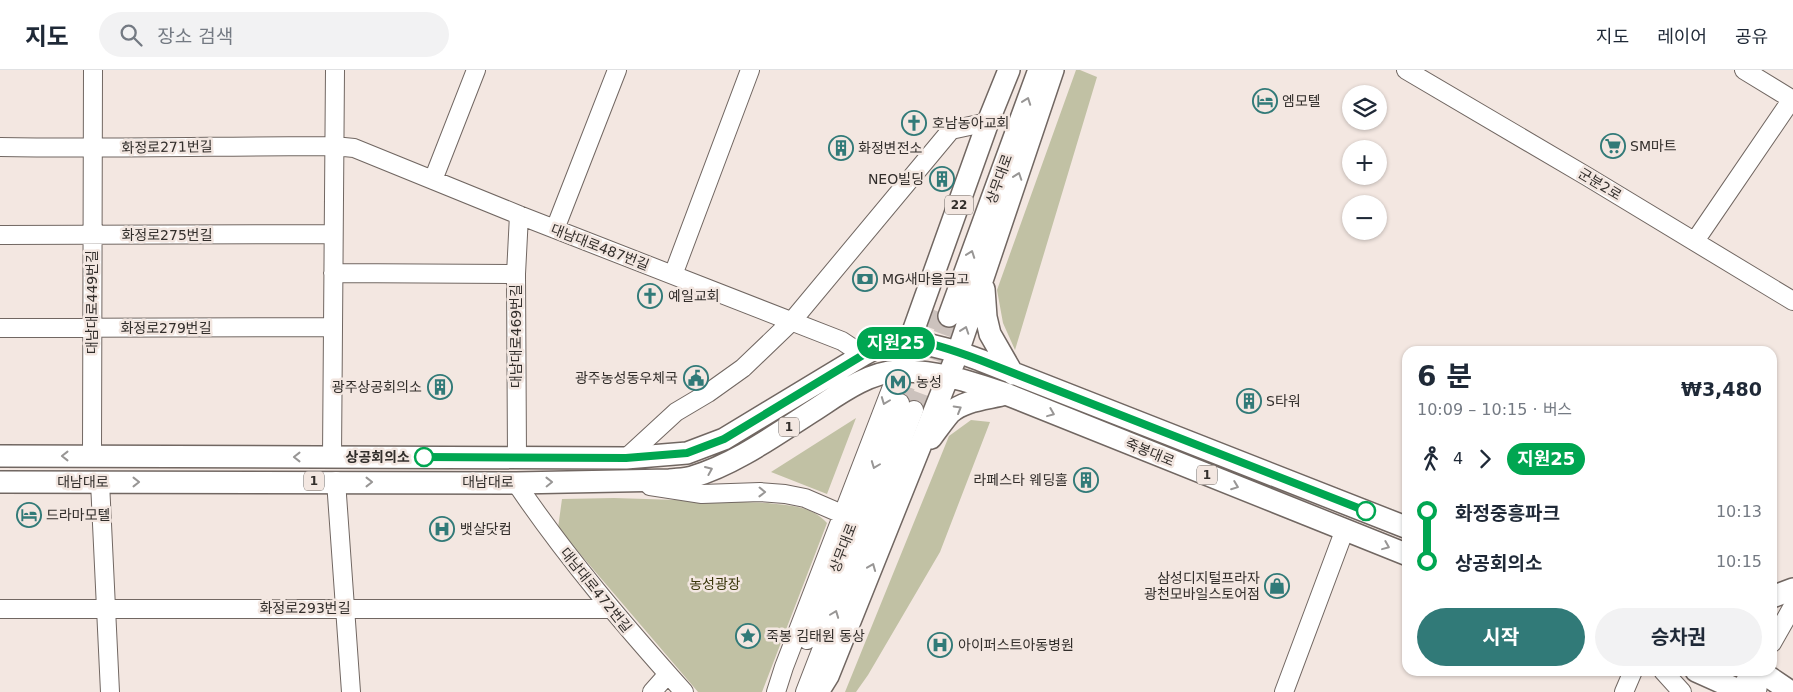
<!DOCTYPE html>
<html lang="ko">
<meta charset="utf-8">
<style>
body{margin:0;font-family:"DejaVu Sans","Noto Sans KR",sans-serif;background:#f2f2f3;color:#1f2937;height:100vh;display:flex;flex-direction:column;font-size:19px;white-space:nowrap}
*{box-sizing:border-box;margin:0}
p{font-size:16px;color:#747a83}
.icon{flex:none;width:28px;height:28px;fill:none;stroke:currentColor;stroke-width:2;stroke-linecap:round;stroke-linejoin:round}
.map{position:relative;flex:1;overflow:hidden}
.sheet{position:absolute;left:1402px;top:276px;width:375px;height:330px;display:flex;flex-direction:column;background:#fff;border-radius:15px;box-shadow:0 1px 4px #0004}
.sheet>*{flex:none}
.badge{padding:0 10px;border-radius:16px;font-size:18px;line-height:32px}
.fabs{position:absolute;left:1342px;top:15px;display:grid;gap:10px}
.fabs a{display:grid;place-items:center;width:45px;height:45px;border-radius:50%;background:#fff;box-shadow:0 1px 4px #0004;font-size:25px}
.map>.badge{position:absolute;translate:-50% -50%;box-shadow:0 0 0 2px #fff}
.legs{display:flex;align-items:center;gap:8px;height:55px;padding:0 15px;font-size:16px}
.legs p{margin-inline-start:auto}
.summary{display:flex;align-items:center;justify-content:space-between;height:85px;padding:0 15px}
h1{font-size:28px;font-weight:700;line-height:38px}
.cta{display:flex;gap:10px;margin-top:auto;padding:10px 15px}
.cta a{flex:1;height:58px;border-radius:30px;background:#317a78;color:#fff;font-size:20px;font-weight:700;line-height:58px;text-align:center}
.cta a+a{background:#f2f2f3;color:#1f2937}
ul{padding:0 15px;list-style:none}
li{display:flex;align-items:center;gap:18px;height:50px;font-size:19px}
li i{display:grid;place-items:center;width:8px;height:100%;margin:0 6px;background:currentColor}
li i::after{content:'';width:12px;height:12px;margin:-6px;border:4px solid;border-radius:50%;background:#fff}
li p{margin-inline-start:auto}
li:first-child i{background:linear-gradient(#0000 50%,currentColor 0)}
li:last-child i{background:linear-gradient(currentColor 50%,#0000 0)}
header{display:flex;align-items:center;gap:30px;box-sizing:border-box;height:70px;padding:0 25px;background:#fff;border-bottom:1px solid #e0e1e3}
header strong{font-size:24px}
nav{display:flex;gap:28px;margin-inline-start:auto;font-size:18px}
.search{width:350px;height:45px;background:#f2f2f3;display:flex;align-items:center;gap:12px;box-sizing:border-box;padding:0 18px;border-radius:28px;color:#747a83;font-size:19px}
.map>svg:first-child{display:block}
.green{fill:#c1c1a4}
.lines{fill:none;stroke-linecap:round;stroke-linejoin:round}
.minor-tunnel{stroke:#ccc2bd;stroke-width:18;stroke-dasharray:18 9;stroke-linecap:butt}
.minor-casing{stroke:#716762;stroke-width:20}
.major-casing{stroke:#716762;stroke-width:24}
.minor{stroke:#fff;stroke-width:18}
.major{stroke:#fff;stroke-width:21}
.oneway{stroke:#989695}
.line-1-casing{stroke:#fff;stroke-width:11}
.line-1{stroke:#00a651;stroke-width:8}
.stop-1-dot{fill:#fff;stroke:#00a651;stroke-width:2.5}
.labels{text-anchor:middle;stroke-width:5;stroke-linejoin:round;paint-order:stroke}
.shield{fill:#f3e7e1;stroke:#6c6662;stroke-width:1}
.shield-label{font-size:12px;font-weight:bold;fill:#322e2b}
.poi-label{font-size:14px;fill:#322e2b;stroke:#f3e7e1;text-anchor:start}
.street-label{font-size:14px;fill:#322e2b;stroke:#f3e7e1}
.stop-label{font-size:14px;font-weight:bold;fill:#322e2b;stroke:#f3e7e1;text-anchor:end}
.park-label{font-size:14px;fill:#3a370b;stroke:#f3e7e1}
</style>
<header>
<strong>지도</strong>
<div class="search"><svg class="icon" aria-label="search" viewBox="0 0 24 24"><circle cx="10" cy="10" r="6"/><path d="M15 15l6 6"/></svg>장소 검색</div>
<nav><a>지도</a><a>레이어</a><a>공유</a></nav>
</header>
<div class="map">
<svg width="1793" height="622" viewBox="0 0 1793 622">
<rect width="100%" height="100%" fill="#f3e7e1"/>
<path class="green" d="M1076,0H1080L1097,7L1015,280L1003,253L997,220Z
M856,348L827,424L771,402Z
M971,350L990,352L940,482L868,605L856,622H845L949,366Z
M614,428L768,433C791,436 810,435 827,453L762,622H698L558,458L562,429Z"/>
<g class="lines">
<path class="minor-tunnel" d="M900,333L934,239
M914,340L949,246"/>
<defs>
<path id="minor" d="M1406,0L1588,107L1793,231
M1744,0L1793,30
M0,77C111,79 222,76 334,76L354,78L519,145L842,271L863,285
M433,110L476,0
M555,159L617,0
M0,165L333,164
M1695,171L1792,29
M333,203L516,204
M673,205L750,0
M0,258L332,257
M92,386L93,0
M332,387L335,0
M517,388L516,204L519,145
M626,388L676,342L708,323L743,298L792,251L951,60L988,52
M336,411L351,622
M100,412L110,622
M516,413C566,487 624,555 684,622
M650,416L702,424L760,422L785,424L805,428L842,444
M0,539H611
M807,570L900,333
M1772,573L1793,536
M1663,601L1682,622
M1740,620L1751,601
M652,622L668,604
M776,622L784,597L910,270
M805,622L914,340
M1284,622L1345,459
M1624,622L1633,601
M1757,622L1760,601"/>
<path id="major" d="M984,219L986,247L990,264L1013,304
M949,246L1037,5
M910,270L988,52L1009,0
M931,368C937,360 943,351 950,343C964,330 988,329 1006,324
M0,386L626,388L687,383L724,369L863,285L882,275L910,270L958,282L980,290L1408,458
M0,412L516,413L670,410C677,409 685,409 692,407C736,394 778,363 816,339C839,324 869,302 898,301C936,300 971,312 1006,324L1408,485
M1772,527L1793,519
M1696,601L1743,622
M1760,601L1791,622
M818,622L828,606L958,282L1053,0"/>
</defs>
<use href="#minor" class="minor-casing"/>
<use href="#major" class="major-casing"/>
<use href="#minor" class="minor"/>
<use href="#major" class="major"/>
</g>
<defs><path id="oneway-chevron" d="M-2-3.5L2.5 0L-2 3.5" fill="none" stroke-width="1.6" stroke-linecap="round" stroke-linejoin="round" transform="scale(1.25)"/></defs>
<g class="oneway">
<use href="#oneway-chevron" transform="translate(1027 31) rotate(-70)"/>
<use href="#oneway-chevron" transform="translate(1018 106) rotate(-71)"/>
<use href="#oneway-chevron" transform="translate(971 184) rotate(-70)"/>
<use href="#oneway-chevron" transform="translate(965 260) rotate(-71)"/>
<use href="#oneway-chevron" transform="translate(885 331) rotate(111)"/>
<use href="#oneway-chevron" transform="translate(958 339) rotate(-30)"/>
<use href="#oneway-chevron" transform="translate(1051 343) rotate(22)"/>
<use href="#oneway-chevron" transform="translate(65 386) rotate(-180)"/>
<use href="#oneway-chevron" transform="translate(297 387) rotate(-180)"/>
<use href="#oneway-chevron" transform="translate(875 395) rotate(111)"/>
<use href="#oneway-chevron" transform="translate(709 400) rotate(-23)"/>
<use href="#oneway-chevron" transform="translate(136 412)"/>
<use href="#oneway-chevron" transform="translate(369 412)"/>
<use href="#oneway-chevron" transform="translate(549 412) rotate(-1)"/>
<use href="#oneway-chevron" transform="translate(1235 416) rotate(21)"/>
<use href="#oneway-chevron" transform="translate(762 422) rotate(1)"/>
<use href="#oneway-chevron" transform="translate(1386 476) rotate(22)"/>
<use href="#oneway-chevron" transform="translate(872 497) rotate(-68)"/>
<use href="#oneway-chevron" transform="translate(835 544) rotate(-69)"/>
</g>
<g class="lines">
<defs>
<path id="line-1" d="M424,387L626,388L687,383L724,369L863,285C877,278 895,269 911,270C931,272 961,283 980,290L1366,441"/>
</defs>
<use href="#line-1" class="line-1-casing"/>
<use href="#line-1" class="line-1"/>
</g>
<defs>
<symbol id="hotel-ring" viewBox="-11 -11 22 22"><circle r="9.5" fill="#f3e7e1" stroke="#317a78" stroke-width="1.5"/><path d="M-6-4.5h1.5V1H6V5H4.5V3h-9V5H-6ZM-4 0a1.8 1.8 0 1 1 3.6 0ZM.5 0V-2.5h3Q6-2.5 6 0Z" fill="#317a78"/></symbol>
<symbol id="church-ring" viewBox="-11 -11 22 22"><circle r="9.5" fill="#f3e7e1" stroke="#317a78" stroke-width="1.5"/><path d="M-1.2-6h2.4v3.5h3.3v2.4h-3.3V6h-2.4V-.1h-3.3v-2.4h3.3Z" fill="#317a78"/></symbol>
<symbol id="supermarket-ring" viewBox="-11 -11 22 22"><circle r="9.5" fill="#f3e7e1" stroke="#317a78" stroke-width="1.5"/><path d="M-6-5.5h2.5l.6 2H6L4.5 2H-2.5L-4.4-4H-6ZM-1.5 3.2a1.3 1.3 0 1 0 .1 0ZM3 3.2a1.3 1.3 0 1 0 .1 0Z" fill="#317a78"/></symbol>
<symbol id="building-ring" viewBox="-11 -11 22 22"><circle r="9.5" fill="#f3e7e1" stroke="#317a78" stroke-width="1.5"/><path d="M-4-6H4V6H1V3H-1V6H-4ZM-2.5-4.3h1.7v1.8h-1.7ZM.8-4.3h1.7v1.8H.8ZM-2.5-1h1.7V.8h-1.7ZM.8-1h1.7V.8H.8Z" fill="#317a78"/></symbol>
<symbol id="bank-ring" viewBox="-11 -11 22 22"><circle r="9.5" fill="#f3e7e1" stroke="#317a78" stroke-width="1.5"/><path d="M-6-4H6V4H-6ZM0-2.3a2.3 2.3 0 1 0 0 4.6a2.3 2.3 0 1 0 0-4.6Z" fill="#317a78"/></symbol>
<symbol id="civic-ring" viewBox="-11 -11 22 22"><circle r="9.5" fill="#f3e7e1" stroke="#317a78" stroke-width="1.5"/><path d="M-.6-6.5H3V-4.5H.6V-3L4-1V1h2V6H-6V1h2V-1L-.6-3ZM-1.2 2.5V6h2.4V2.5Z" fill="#317a78"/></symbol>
<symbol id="metro-ring" viewBox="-11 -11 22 22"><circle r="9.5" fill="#f3e7e1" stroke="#317a78" stroke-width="1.5"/><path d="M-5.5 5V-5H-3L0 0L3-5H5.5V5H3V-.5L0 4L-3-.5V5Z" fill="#317a78"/></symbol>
<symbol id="hospital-ring" viewBox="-11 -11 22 22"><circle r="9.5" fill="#f3e7e1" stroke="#317a78" stroke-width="1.5"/><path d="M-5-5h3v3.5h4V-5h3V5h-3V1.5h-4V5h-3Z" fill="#317a78"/></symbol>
<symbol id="shop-ring" viewBox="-11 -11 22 22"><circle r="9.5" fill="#f3e7e1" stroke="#317a78" stroke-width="1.5"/><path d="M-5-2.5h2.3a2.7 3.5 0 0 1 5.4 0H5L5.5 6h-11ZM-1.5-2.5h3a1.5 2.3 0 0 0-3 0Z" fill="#317a78"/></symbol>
<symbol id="sight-ring" viewBox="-11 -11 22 22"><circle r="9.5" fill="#f3e7e1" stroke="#317a78" stroke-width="1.5"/><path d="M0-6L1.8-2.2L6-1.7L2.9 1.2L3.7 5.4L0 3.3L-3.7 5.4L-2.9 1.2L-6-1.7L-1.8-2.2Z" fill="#317a78"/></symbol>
</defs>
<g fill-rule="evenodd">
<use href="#hotel-ring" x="1251" y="17" width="28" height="28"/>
<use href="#church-ring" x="900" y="39" width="28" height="28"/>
<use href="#supermarket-ring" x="1599" y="62" width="28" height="28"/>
<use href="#building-ring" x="827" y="64" width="28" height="28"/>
<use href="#building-ring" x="928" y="95" width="28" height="28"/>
<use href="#bank-ring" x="851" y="195" width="28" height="28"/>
<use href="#church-ring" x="636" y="212" width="28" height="28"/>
<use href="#civic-ring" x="682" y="294" width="28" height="28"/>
<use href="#metro-ring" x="884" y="298" width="28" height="28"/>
<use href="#building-ring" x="426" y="303" width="28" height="28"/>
<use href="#building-ring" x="1235" y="317" width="28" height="28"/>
<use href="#building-ring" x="1072" y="396" width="28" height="28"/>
<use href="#hotel-ring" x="15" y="431" width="28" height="28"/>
<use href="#hospital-ring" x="428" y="445" width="28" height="28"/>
<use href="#shop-ring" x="1263" y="502" width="28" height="28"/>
<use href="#sight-ring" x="734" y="552" width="28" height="28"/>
<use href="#hospital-ring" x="926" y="561" width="28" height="28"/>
</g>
<g class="stop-1-dot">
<circle cx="424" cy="387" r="9"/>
<circle cx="1366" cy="441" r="9"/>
</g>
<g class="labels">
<g class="shield">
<rect x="945" y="125.5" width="28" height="19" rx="4"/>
<rect x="779" y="347.5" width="20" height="19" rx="4"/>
<rect x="1197" y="395.5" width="20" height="19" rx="4"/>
<rect x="304" y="401.5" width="20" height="19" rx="4"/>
</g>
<g class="shield-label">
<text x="959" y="139">22</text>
<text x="789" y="361">1</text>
<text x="1207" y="409">1</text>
<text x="314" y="415">1</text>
</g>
<g class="poi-label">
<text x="1282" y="36">엠모텔</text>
<text x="932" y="58">호남농아교회</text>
<text x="1630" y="81">SM마트</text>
<text x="858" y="83">화정변전소</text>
<text x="924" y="114" text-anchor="end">NEO빌딩</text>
<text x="882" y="214">MG새마을금고</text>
<text x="668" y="231">예일교회</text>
<text x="678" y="313" text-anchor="end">광주농성동우체국</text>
<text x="916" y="317">농성</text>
<text x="422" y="322" text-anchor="end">광주상공회의소</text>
<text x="1266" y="336">S타워</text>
<text x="1068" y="415" text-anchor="end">라페스타 웨딩홀</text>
<text x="46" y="450">드라마모텔</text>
<text x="460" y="464">뱃살닷컴</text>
<text x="1260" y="513" text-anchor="end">삼성디지털프라자<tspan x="1260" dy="16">광천모바일스토어점</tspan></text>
<text x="766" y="571">죽봉 김태원 동상</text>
<text x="958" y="580">아이퍼스트아동병원</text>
</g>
<g class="street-label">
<text transform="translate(167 77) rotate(-1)" y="5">화정로271번길</text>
<text transform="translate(999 109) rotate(-70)" y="5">상무대로</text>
<text transform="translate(1600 114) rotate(31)" y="5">군분2로</text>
<text x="167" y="170">화정로275번길</text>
<text transform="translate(600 177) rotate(21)" y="5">대남대로487번길</text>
<text transform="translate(92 232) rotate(-90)" y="5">대남대로449번길</text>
<text x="166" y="263">화정로279번길</text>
<text transform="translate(516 266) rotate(-90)" y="5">대남대로469번길</text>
<text transform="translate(1150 382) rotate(22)" y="5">죽봉대로</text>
<text x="83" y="417">대남대로</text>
<text x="488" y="417">대남대로</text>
<text transform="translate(843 478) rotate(-69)" y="5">상무대로</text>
<text transform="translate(596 520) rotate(51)" y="5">대남대로472번길</text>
<text x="305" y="543">화정로293번길</text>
</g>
<g class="stop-label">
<text x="410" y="392">상공회의소</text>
</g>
<g class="park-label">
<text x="715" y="519">농성광장</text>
</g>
</g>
</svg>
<div class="fabs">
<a><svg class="icon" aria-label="layers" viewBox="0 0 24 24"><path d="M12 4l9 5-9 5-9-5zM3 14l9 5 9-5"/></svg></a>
<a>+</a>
<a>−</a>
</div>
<b class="badge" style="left:896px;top:273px;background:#00a651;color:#fff">지원25</b>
<section class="sheet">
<div class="summary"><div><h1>6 분</h1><p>10:09 – 10:15 · 버스</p></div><b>₩3,480</b></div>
<div class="legs"><svg class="icon" aria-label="walk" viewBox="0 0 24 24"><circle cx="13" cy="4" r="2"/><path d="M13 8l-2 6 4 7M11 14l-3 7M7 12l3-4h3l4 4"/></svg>4<svg class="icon" aria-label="forward" viewBox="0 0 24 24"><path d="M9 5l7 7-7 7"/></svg><b class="badge" style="background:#00a651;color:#fff">지원25</b></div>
<ul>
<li><i style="color:#00a651"></i><b>화정중흥파크</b><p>10:13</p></li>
<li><i style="color:#00a651"></i><b>상공회의소</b><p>10:15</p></li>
</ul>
<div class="cta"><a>시작</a><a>승차권</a></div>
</section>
</div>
